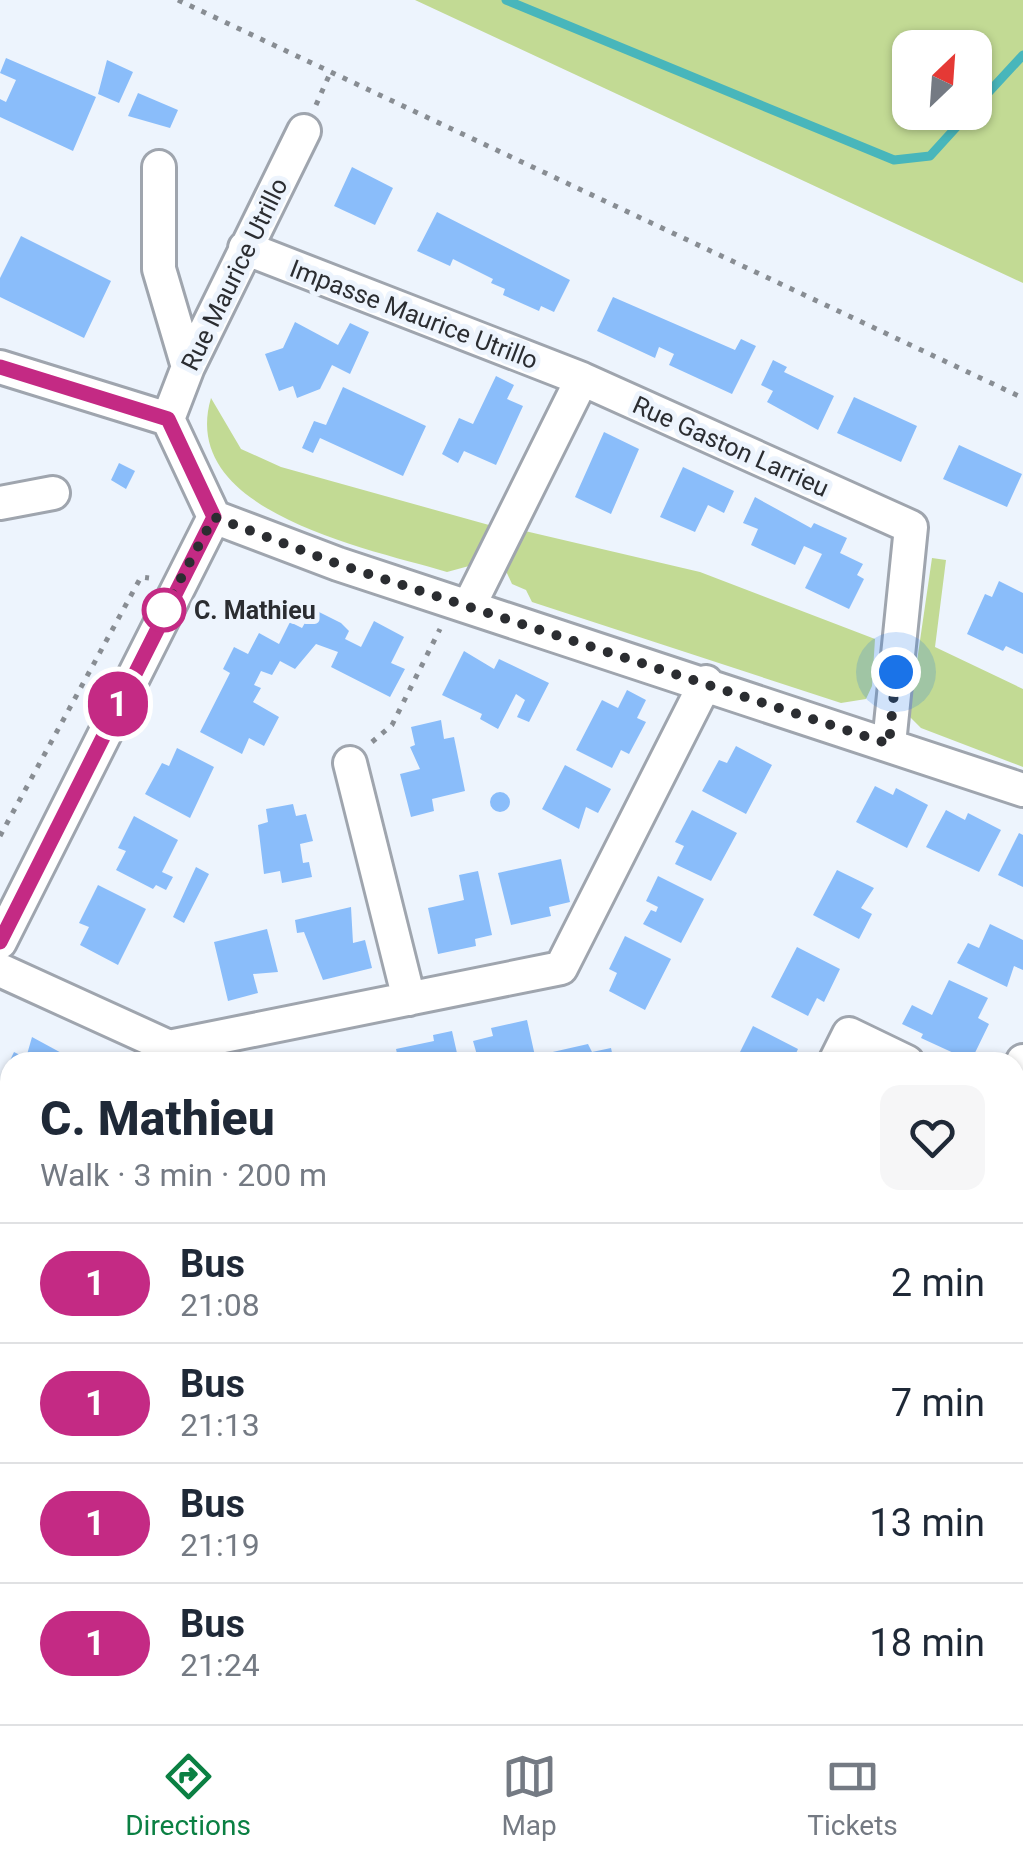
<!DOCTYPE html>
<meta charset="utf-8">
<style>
body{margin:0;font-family:Roboto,sans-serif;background:#f6f6f7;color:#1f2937;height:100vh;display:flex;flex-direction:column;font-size:38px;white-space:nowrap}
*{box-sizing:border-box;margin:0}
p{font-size:32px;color:#747a83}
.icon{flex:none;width:55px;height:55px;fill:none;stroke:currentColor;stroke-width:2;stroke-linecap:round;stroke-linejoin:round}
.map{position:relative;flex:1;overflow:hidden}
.details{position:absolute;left:0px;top:1052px;width:1025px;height:672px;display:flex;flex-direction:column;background:#fff;border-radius:30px 30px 0 0;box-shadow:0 2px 8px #0004}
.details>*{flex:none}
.badge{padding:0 20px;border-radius:32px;font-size:35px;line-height:65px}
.needle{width:65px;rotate:25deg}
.tools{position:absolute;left:892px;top:30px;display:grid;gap:20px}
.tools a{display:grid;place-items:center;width:100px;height:100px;border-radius:20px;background:#fff;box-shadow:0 2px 8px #0004;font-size:50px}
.you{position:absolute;width:50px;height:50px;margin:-25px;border:8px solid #fff;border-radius:50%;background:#1a73e8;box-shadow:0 0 0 15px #1a73e833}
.map>.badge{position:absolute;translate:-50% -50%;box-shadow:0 0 0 5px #fff}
.round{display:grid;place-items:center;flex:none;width:105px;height:105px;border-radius:20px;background:#f6f6f7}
.head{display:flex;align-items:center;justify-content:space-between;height:170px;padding:0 40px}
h1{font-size:48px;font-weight:800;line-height:75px}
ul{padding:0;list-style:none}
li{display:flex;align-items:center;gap:30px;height:120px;padding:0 40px;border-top:2px solid #e0e1e3}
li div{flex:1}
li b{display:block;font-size:38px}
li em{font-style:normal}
li .badge{min-width:110px;font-weight:700;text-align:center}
.dock{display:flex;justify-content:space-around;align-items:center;height:140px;border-top:2px solid #e0e1e3;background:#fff;font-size:28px;color:#747a83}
.dock a{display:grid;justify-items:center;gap:5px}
.dock .selected{color:#0b8043}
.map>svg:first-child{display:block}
.green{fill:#c2da94;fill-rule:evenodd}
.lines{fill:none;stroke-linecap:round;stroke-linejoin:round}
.stream{stroke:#48b6bb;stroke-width:9}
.building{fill:#8abdfa}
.minor-casing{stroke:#9fa5ae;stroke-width:38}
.path{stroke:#888d93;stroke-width:5;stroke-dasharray:5 8;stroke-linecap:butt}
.minor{stroke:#fff;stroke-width:32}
.line-casing{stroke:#fff;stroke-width:22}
.line{stroke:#c42a84;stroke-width:15}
.walk{stroke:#2b2d31;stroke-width:10;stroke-dasharray:0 18}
.stop-dot{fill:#fff;stroke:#c42a84;stroke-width:5}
.labels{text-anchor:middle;stroke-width:10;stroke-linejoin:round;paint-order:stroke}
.street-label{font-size:25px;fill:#2b2d31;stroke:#edf4fd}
.stop-label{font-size:25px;font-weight:bold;fill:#2b2d31;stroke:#edf4fd;text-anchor:start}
</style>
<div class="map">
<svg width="1023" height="1724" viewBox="0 0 1023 1724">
<rect width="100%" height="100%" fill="#edf4fd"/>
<path class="green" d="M415,0H1023V283L1010,277ZM910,48H975V112H910Z
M211,398L241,449L281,467L489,525L469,566L447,572C371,549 177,513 211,398Z
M525,531L700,572L875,639L872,686L866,699L841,703L532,602L526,590L512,584L506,571Z
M932,558L946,560L935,647L1023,689V767L921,728L909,716Z"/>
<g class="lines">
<path class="stream" d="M506,0L894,160L930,156L970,112
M975,107L1023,55"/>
</g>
<path class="building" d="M6,58L96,97L73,151L0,117V99L6,102L16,80L0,73Z
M107,60L133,72L119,103L98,94Z
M138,93L178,110L170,128L128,116Z
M352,167L393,188L375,225L334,206Z
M437,212L570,280L554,312L541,306L539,311L503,295L505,289L491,283L493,279L453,259L450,266L417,251Z
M21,236L111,281L84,338L0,297V278Z
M613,297L735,350L741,339L756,346L732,394L669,365L674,354L659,347L655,358L597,331Z
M295,322L338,345L350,323L369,332L350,374L332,365L320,389L297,398L293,386L279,391L265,354L283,348Z
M773,360L787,367L784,372L834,396L818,430L767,402L773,391L761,385Z
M496,376L514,385L507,399L523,406L496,465L464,451L458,463L442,454L459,418L473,424Z
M343,387L426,426L403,476L320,438L313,453L302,448L314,421L326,425Z
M854,397L917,426L901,462L837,433Z
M604,432L639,449L611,514L575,497Z
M959,445L1022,474L1007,507L943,479Z
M119,463L135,471L126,489L111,480Z
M683,467L734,491L724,513L708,505L695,532L660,517Z
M755,497L811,528L814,523L847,538L840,553L863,564L857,575L864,579L849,609L805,588L822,554L804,546L795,565L751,545L758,529L743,523Z
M999,581L1023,593V654L1006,646L1003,651L967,634L985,594L992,597Z
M313,609L341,623L349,631L345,639L361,647L374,621L404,637L391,663L405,669L390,697L331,667L338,652L316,644L295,669L280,661L272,675L261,671L254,685L261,688L253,702L279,717L264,746L249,738L242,754L200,732L230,673L223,669L234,647L248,654L259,633L279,644L290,622L302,628Z
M464,651L494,669L499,659L549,683L529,722L517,717L525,700L516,694L498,729L480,719L482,714L442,695Z
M627,690L646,700L637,718L646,722L629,754L621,750L612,768L576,750L602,700L618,708Z
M441,720L444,739L454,737L465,791L432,799L434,811L411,817L400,774L420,769L410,747L415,745L411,727Z
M736,746L772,765L746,814L702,791L719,760L727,763Z
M177,748L214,767L190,818L145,794L162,763L169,766Z
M565,765L611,789L598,813L586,807L579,829L542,809Z
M875,786L893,795L896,788L928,805L907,848L856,822Z
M490 802a10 10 0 1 1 20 0a10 10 0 1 1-20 0Z
M293,804L296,816L306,814L313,841L300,844L303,863L309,862L312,877L282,883L280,871L264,874L258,825L268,822L266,809Z
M692,810L737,833L711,881L675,864L684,846L675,842Z
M946,810L965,820L968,813L1001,830L979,872L926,847Z
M134,816L178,840L162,872L173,877L166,890L156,885L153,889L116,870L126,851L118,848Z
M1019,833L1023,835V887L998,875Z
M561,859L570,902L549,907L551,916L511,925L498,873Z
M196,867L209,874L184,923L173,917Z
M837,870L874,888L861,908L872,914L859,939L813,915Z
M478,871L492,935L475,939L476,946L438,954L428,908L464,900L459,875Z
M658,876L704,899L681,943L643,924L651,910L656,912L658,907L646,901Z
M98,885L146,909L118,965L80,945L89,927L79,923Z
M351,907L353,943L365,940L372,968L323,980L304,932L297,933L295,920Z
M990,924L1023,940V970L1014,966L1007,987L957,963L968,943L979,948Z
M267,929L278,972L253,974L258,993L228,1001L214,942Z
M625,936L671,959L645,1010L609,991L617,973L609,969Z
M797,947L840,969L824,1002L817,998L808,1016L771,997Z
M949,980L988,998L978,1018L989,1024L971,1061L921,1038L923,1034L902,1024L912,1005L932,1015Z
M527,1020L535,1056L588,1044L592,1052L611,1048L614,1062H479L473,1041L493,1036L491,1028Z
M753,1026L798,1049L792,1062H735Z
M452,1031L459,1062H399L396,1049L434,1041L433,1035Z
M32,1037L67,1056L64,1062H10V1081L2,1077L14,1052L26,1058Z
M0,1098L10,1103V1161L0,1156Z
M1015,1319L1023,1323L1018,1334L1023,1337V1372L1015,1368Z
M10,1321V1350L0,1352V1324Z
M10,1690V1715H38L33,1724H0V1704Z
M508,1715H754V1724H508Z
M808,1715H994L988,1724H808Z"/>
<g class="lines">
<defs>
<path id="minor" d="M159,167V269L188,367
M245,248L582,379
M0,367L168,419L214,517
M168,419L188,367L304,131
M0,503L53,493
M214,517L338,564L1023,790
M470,604L582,379L911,527L889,744
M350,763L409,999
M0,942L214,517
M0,970L169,1047L561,968L706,682
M835,1062L849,1034L907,1062
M1015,1079L1023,1061
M1015,1437L1023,1441
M0,1453L10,1450"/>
</defs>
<use href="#minor" class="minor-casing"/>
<path class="path" d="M178,0L1023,398
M316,105L331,71
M372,742L392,725L440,629
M0,836L141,577L149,578
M0,1511L10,1504"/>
<use href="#minor" class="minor"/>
</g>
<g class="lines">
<defs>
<path id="line" d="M0,367L168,419L214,517L0,942"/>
</defs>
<use href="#line" class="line-casing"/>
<use href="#line" class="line"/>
<path class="walk" d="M164,610L214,517L338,564L889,744L896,672"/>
</g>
<circle class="stop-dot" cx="164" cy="610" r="20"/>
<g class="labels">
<g class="street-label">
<text transform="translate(234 274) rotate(-64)" y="9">Rue Maurice Utrillo</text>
<text transform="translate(414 314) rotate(21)" y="9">Impasse Maurice Utrillo</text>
<text transform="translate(731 446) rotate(24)" y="9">Rue Gaston Larrieu</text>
</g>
<g class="stop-label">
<text x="194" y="619">C. Mathieu</text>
</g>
</g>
</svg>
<div class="tools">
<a><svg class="needle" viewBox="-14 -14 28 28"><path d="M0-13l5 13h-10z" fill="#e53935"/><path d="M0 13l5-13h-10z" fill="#747a83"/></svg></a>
</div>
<div class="you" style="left:896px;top:672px"></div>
<b class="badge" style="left:118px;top:704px;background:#c42a84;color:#fff">1</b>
<section class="details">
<div class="head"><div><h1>C. Mathieu</h1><p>Walk · 3 min · 200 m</p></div><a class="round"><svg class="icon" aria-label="heart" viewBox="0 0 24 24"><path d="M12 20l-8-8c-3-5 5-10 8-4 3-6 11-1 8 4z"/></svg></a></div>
<ul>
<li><span class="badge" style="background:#c42a84;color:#fff">1</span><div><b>Bus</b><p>21:08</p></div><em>2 min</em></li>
<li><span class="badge" style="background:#c42a84;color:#fff">1</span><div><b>Bus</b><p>21:13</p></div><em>7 min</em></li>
<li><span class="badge" style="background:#c42a84;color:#fff">1</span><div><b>Bus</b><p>21:19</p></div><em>13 min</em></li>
<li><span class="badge" style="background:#c42a84;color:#fff">1</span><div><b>Bus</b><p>21:24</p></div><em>18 min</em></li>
</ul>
</section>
</div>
<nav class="dock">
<a class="selected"><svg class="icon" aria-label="directions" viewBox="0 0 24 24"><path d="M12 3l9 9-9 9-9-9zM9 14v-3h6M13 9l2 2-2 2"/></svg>Directions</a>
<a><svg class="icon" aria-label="map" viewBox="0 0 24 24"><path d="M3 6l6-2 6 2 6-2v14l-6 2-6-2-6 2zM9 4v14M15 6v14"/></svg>Map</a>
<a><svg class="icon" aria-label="tickets" viewBox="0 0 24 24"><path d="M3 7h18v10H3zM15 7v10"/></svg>Tickets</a>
</nav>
